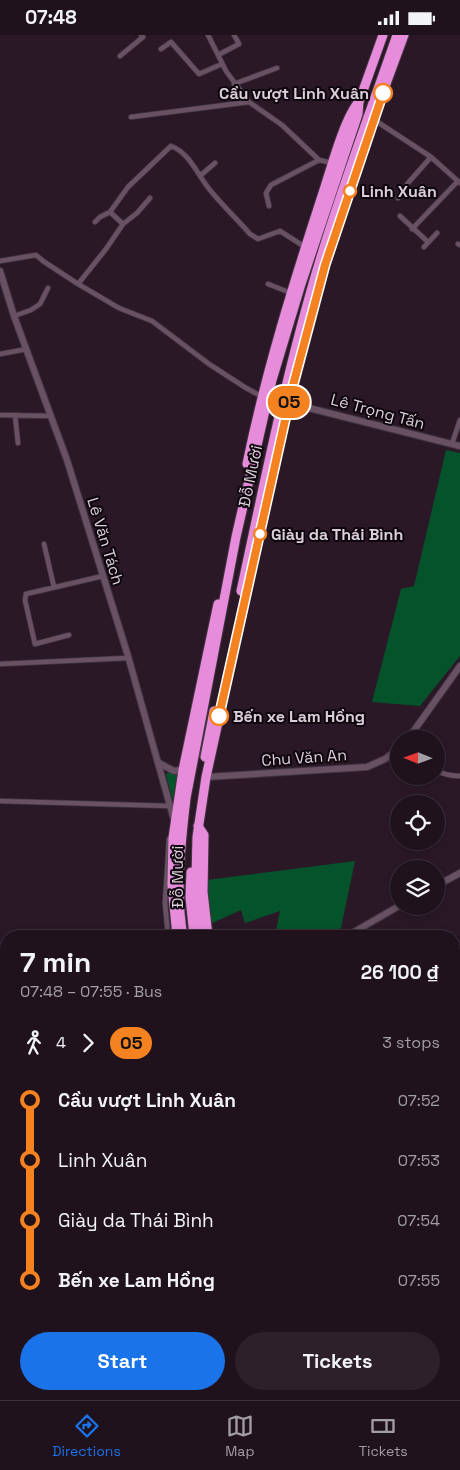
<!DOCTYPE html>
<meta charset="utf-8">
<style>
body{margin:0;font-family:"Space Grotesk",sans-serif;background:#2d202a;color:#f1f3f6;height:100vh;display:flex;flex-direction:column;font-size:19px;white-space:nowrap}
*{box-sizing:border-box;margin:0}
p{font-size:16px;color:#a29ea4}
.icon{flex:none;width:28px;height:28px;fill:none;stroke:currentColor;stroke-width:2;stroke-linecap:round;stroke-linejoin:round}
.map{position:relative;flex:1;overflow:hidden}
.sheet{position:absolute;left:0px;top:895px;width:460px;height:470px;display:flex;flex-direction:column;background:#20121d;border-radius:20px 20px 0 0;box-shadow:0 2px 8px #0003,0 0 0 1px #3d323b}
.sheet>*{flex:none}
.badge{padding:0 10px;border-radius:16px;font-size:18px;line-height:32px}
.needle{width:32px;rotate:271deg}
.controls{position:absolute;left:390px;top:695px;display:grid;gap:10px}
.controls a{display:grid;place-items:center;width:55px;height:55px;border-radius:50%;background:#20121d;box-shadow:0 2px 8px #0003,0 0 0 1px #3d323b;font-size:25px}
.map>.badge{position:absolute;translate:-50% -50%;box-shadow:0 0 0 2px #fff}
.legs{display:flex;align-items:center;gap:8px;height:55px;padding:0 20px;font-size:16px}
.legs p{margin-inline-start:auto}
.headline{display:flex;align-items:center;justify-content:space-between;height:85px;padding:0 20px}
h1{font-size:28px;font-weight:800;line-height:38px}
.action{display:flex;gap:10px;margin-top:auto;padding:10px 20px}
.action a{flex:1;height:58px;border-radius:30px;background:#1a73e8;color:#fff;font-size:20px;font-weight:800;line-height:58px;text-align:center}
.action a+a{background:#2d202a;color:#f1f3f6}
ul{padding:0 20px;list-style:none}
li{display:flex;align-items:center;gap:18px;height:60px;font-size:19px}
li i{display:grid;place-items:center;width:8px;height:100%;margin:0 6px;background:currentColor}
li i::after{content:'';width:12px;height:12px;margin:-6px;border:4px solid;border-radius:50%;background:#20121d}
li p{margin-inline-start:auto}
li:first-child i{background:linear-gradient(#0000 50%,currentColor 0)}
li:last-child i{background:linear-gradient(currentColor 50%,#0000 0)}
.status{display:flex;justify-content:space-between;align-items:center;height:35px;padding:0 25px;background:#20121d;direction:ltr}
.status svg{height:14px;fill:currentColor}
.dock{display:flex;justify-content:space-around;align-items:center;height:70px;border-top:1px solid #3d323b;background:#20121d;font-size:14px;color:#a29ea4}
.dock a{display:grid;justify-items:center;gap:2px}
.dock .active{color:#1a73e8}
.map>svg:first-child{display:block}
.green{fill:#05532b}
.lines{fill:none;stroke-linecap:round;stroke-linejoin:round}
.street-casing{stroke:#423440;stroke-width:6}
.secondary-casing{stroke:#423440;stroke-width:8}
.highway-casing{stroke:#423440;stroke-width:11}
.street{stroke:#675163;stroke-width:4.5}
.secondary{stroke:#675163;stroke-width:6}
.highway{stroke:#e78bdb;stroke-width:9}
.rail{stroke:#bfb2bd;stroke-width:2;stroke-dasharray:10 5;stroke-linecap:butt}
.line-1-casing{stroke:#fff;stroke-width:11}
.line-1{stroke:#f58220;stroke-width:8}
.stop-1-dot{fill:#fff;stroke:#f58220;stroke-width:2.5}
.labels{text-anchor:middle;stroke-width:4;stroke-linejoin:round;paint-order:stroke}
.stop-label{font-size:16px;font-weight:bold;fill:#dbced9;stroke:#0e060d;text-anchor:start}
.street-label{font-size:16px;fill:#dbced9;stroke:#0e060d}
</style>
<div class="status"><b>07:48</b><svg viewBox="0 0 49 12"><path d="M0 12V9h3v3zM5 12V6h3v6zM10 12V3h3v9zM15 12V0h3v12zM26 1h20v11H26zM47 4h2v5h-2z"/></svg></div>
<div class="map">
<svg width="460" height="1365" viewBox="0 0 460 1365">
<rect width="100%" height="100%" fill="#2a1827"/>
<path class="green" d="M446,415L460,418V621L420,671L372,667L401,554L414,551Z
M169,736L180,738L175,773L166,740Z
M355,826L341,893L326,901H275L280,876L245,888L241,875L210,889L207,845Z
M343,1359H370L369,1365H340V1360Z"/>
<g class="lines">
<defs>
<path id="street" d="M208,0L226,36L249,67L282,90L319,125L332,128
M161,14L171,7L199,39L222,29
M218,20L239,9L234,0
M120,21L143,2L141,0
M234,49L277,33
M131,82L249,67
M373,84L431,122L460,148
M201,140L215,128
M398,163L408,148L431,122
M269,171L266,158L271,150L319,125
M400,181L428,207
M95,187L100,182L110,177
M123,189L137,178L150,163
M412,194L458,146
M458,209L460,210
M424,212L437,198
M0,226L36,220L43,226L78,249L119,273L152,286L209,329L246,353L261,361
M78,249L106,214L123,189L110,177L128,152L171,111C190,118 198,141 210,155C222,170 237,184 250,199L258,204L280,196L305,212
M268,249L291,258
M14,281L31,275L40,269L48,253
M0,319L27,314
M0,380L50,381
M15,380L18,408
M452,409L460,385
M44,509L54,552
M69,600L35,609L25,565L26,559L103,541
M0,629L128,623
M436,735C444,740 451,741 460,741
M0,766L170,771
M168,901L165,868L169,804
M0,1266L6,1262
M0,1272L6,1281
M0,1298L6,1293
M0,1352L6,1347
M0,1356L5,1365
M55,1359L58,1365
M107,1359L111,1365"/>
<path id="secondary" d="M0,236L14,281L67,425L128,621L174,785
M289,368L460,411
M408,704L460,631
M159,728L174,736L186,734
M206,742L367,732L385,724L399,713
M436,851L460,838
M347,901L399,871
M0,1224L6,1219
M454,1281L460,1280
M399,1365L401,1359"/>
<path id="highway" d="M247,429C266,336 294,247 323,158C331,134 343,88 357,69
M241,556C265,445 287,334 320,225C343,149 371,75 397,0
M205,722L214,676
M198,791L204,800L203,857L208,901
M191,837L190,862L194,901
M177,901L172,850L173,803L183,735L218,569
M183,901C175,859 181,806 186,763L236,502L272,345L301,249L358,79L359,67L383,0
M201,901L196,842L197,802L206,742L283,391L325,230L373,84L404,0
M262,1359L263,1365
M317,1359L318,1365
M335,1359L337,1365
M298,1365L302,1359
M370,1365L371,1359
M379,1365L380,1359"/>
</defs>
<use href="#street" class="street-casing"/>
<use href="#secondary" class="secondary-casing"/>
<use href="#highway" class="highway-casing"/>
<use href="#street" class="street"/>
<use href="#secondary" class="secondary"/>
<use href="#highway" class="highway"/>
<path class="rail" d="M0,1007H6
M454,1022H460"/>
</g>
<g class="lines">
<defs>
<path id="line-1" d="M219,681L292,354L325,230L383,58"/>
</defs>
<use href="#line-1" class="line-1-casing"/>
<use href="#line-1" class="line-1"/>
</g>
<g class="stop-1-dot">
<circle cx="383" cy="58" r="9"/>
<circle cx="350" cy="156" r="6"/>
<circle cx="260" cy="499" r="6"/>
<circle cx="219" cy="681" r="9"/>
</g>
<g class="labels">
<g class="stop-label">
<text x="369" y="64" text-anchor="end">Cầu vượt Linh Xuân</text>
<text x="361" y="162">Linh Xuân</text>
<text x="271" y="505">Giày da Thái Bình</text>
<text x="233" y="687">Bến xe Lam Hồng</text>
</g>
<g class="street-label">
<text transform="translate(378 376) rotate(15)" y="6">Lê Trọng Tấn</text>
<text transform="translate(250 441) rotate(-78)" y="6">Đỗ Mười</text>
<text transform="translate(106 506) rotate(73)" y="6">Lê Văn Tách</text>
<text transform="translate(304 722) rotate(-4)" y="6">Chu Văn An</text>
<text transform="translate(177 842) rotate(-90)" y="6">Đỗ Mười</text>
</g>
</g>
</svg>
<div class="controls">
<a><svg class="needle" viewBox="-14 -14 28 28"><path d="M0-13l5 13h-10z" fill="#e53935"/><path d="M0 13l5-13h-10z" fill="#a29ea4"/></svg></a>
<a><svg class="icon" aria-label="locate" viewBox="0 0 24 24"><circle cx="12" cy="12" r="6"/><path d="M12 2v4M12 18v4M2 12h4M18 12h4"/></svg></a>
<a><svg class="icon" aria-label="layers" viewBox="0 0 24 24"><path d="M12 4l9 5-9 5-9-5zM3 14l9 5 9-5"/></svg></a>
</div>
<b class="badge" style="left:289px;top:367px;background:#f58220;color:#111">05</b>
<section class="sheet">
<div class="headline"><div><h1>7 min</h1><p>07:48 – 07:55 · Bus</p></div><b>26 100 ₫</b></div>
<div class="legs"><svg class="icon" aria-label="walk" viewBox="0 0 24 24"><circle cx="13" cy="4" r="2"/><path d="M13 8l-2 6 4 7M11 14l-3 7M7 12l3-4h3l4 4"/></svg>4<svg class="icon" aria-label="forward" viewBox="0 0 24 24"><path d="M9 5l7 7-7 7"/></svg><b class="badge" style="background:#f58220;color:#111">05</b><p>3 stops</p></div>
<ul>
<li><i style="color:#f58220"></i><b>Cầu vượt Linh Xuân</b><p>07:52</p></li>
<li><i style="color:#f58220"></i><span>Linh Xuân</span><p>07:53</p></li>
<li><i style="color:#f58220"></i><span>Giày da Thái Bình</span><p>07:54</p></li>
<li><i style="color:#f58220"></i><b>Bến xe Lam Hồng</b><p>07:55</p></li>
</ul>
<div class="action"><a>Start</a><a>Tickets</a></div>
</section>
</div>
<nav class="dock">
<a class="active"><svg class="icon" aria-label="directions" viewBox="0 0 24 24"><path d="M12 3l9 9-9 9-9-9zM9 14v-3h6M13 9l2 2-2 2"/></svg>Directions</a>
<a><svg class="icon" aria-label="map" viewBox="0 0 24 24"><path d="M3 6l6-2 6 2 6-2v14l-6 2-6-2-6 2zM9 4v14M15 6v14"/></svg>Map</a>
<a><svg class="icon" aria-label="tickets" viewBox="0 0 24 24"><path d="M3 7h18v10H3zM15 7v10"/></svg>Tickets</a>
</nav>
